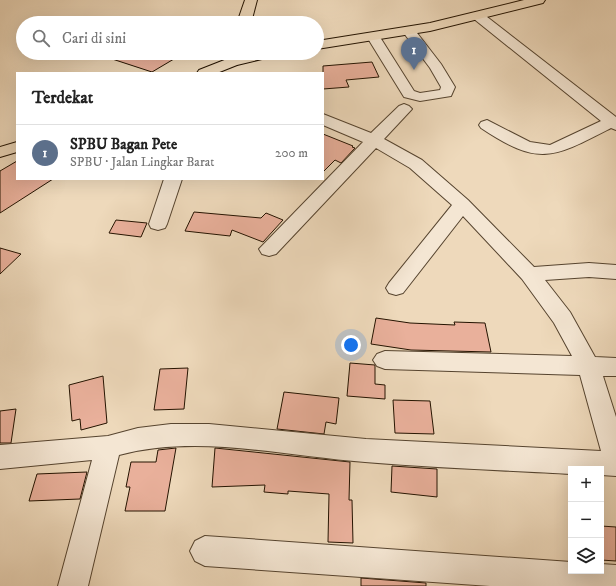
<!DOCTYPE html>
<html lang="id">
<head>
<meta charset="utf-8">
<style>
	:root { --surface:#fff; --page:#f2f2f2; --text:#222; --muted:#767676; --line:#e0e0e0; --accent:#db2777 }
	body { margin:0; font-family:"IM FELL DW Pica",serif; background:var(--page); color:var(--text) }
	.controls { position:absolute; right:12px; bottom:12px; display:grid; overflow:hidden; border-radius:0px; box-shadow:0 4px 16px #0002 }
	.controls button { width:36px; height:36px; display:grid; place-items:center; padding:0; border:0; border-bottom:1px solid var(--line); background:var(--surface); color:var(--text); font:20px sans-serif }
	.you { position:absolute; left:351px; top:345px; width:14px; height:14px; margin:-10px; border:3px solid #fff; border-radius:50%; background:#1a73e8; box-shadow:0 0 0 6px #1a73e833 }
	.badge { display:grid; place-items:center; width:26px; height:26px; border-radius:50%; background:var(--accent); color:#fff; font-size:13px; font-weight:700 }
	.pin { position:absolute; translate:-50% -33px; filter:drop-shadow(0 1px 2px #0008) }
	.pin::after { content:''; position:absolute; top:21px; width:14px; height:12px; background:inherit; clip-path:polygon(0 0,100% 0,50% 100%) }
	.list { margin:0; padding:0; list-style:none }
	h2 { display:flex; justify-content:space-between; align-items:center; height:52px; margin:0; padding:0 16px; font-size:17px }
	h2 small { font-size:13px; font-weight:400; color:var(--muted) }
	.list li { display:grid; grid-template-columns:26px 1fr auto; gap:12px; align-items:center; box-sizing:border-box; height:56px; padding:0 16px; border-top:1px solid var(--line) }
	.list b { display:block; font-size:15px; white-space:nowrap }
	.list p { margin:0; font-size:13px; white-space:nowrap; color:var(--muted) }
	.list em { font-size:13px; font-style:normal; color:var(--muted) }
	.icon { flex:none; width:22px; height:22px; fill:none; stroke:currentColor; stroke-width:2; stroke-linecap:round; stroke-linejoin:round }
	.map { position:relative; flex:none; width:616px; height:586px; overflow:hidden }
	.search { position:absolute; background:var(--surface); box-shadow:0 4px 16px #0002; left:16px; top:16px; width:308px; height:44px; display:flex; align-items:center; gap:10px; box-sizing:border-box; padding:0 14px; border-radius:22px; color:var(--muted); font-size:15px }
	.panel { position:absolute; background:var(--surface); box-shadow:0 4px 16px #0002; left:16px; top:72px; width:308px; height:108px; border-radius:0px }
	.map>svg:first-child { display:block }
</style>
</head>
<body>
<div class="map">
<svg width="616" height="586" viewBox="0 0 616 586">
	<rect width="100%" height="100%" fill="#eed9bb"/>
	<filter id="stains"><feTurbulence type="fractalNoise" baseFrequency=".005" numOctaves="4"/><feColorMatrix values="0 0 0 0 .2 0 0 0 0 .09 0 0 0 0 .02 0 0 0 .5 -.17"/></filter>
	<radialGradient id="worn" r=".72"><stop offset=".6" stop-color="#630" stop-opacity="0"/><stop offset="1" stop-color="#630" stop-opacity=".3"/></radialGradient>
	<g fill="#e9b09b" stroke="#241300">
		<polygon points="103,53 184,53 152,72 103,56"/>
		<polygon points="372,62 379,77 346,80 349,87 323,89 323,66"/>
		<polygon points="323,134 353,146 352,147 355,148 341,163 335,160 323,172"/>
		<polygon points="17,161 17,179 53,179 0,213 0,171"/>
		<polygon points="194,212 261,218 266,213 283,220 263,242 232,230 230,236 185,231"/>
		<polygon points="116,220 147,223 141,237 109,233"/>
		<polygon points="0,248 21,254 0,274"/>
		<polygon points="376,318 410,323 455,325 454,322 485,323 491,352 411,350 371,344"/>
		<polygon points="350,363 375,365 375,384 385,385 385,399 347,396"/>
		<polygon points="188,368 184,409 154,410 160,369"/>
		<polygon points="103,376 107,423 81,430 80,419 72,421 69,385"/>
		<polygon points="284,392 339,398 336,424 326,422 324,434 277,429"/>
		<polygon points="393,400 430,401 434,434 395,433"/>
		<polygon points="16,409 11,443 0,443 0,411"/>
		<polygon points="176,448 165,511 125,511 130,487 126,487 131,462 156,462 158,450"/>
		<polygon points="215,448 350,462 349,500 352,500 353,543 328,542 329,494 288,491 288,494 264,492 265,485 212,487"/>
		<polygon points="392,466 437,469 437,497 391,492"/>
		<polygon points="87,472 80,499 29,501 37,474"/>
		<polygon points="601,526 616,527 616,561 601,560"/>
		<polygon points="361,578 426,583 426,586 361,586"/>
	</g>
	<g fill="none" stroke-linecap="round" stroke-linejoin="round">
		<g stroke="#56442f" stroke-width="2">
			<g id="minor">
				<path d="M478 12 482 13 616 117V130L611 128C553 158 539 167 481 128L479 125 481 122 487 120 530 142 550 145 601 121 474 19 472 16Z"/>
				<polygon points="409,28 414,29 441,64 455,87 451,96 420,101 404,97 367,37 368,34 378,34 414,91 420,93 440,90 441,87 430,68 403,32"/>
				<path d="M404 104 409 106 412 109 384 139 422 160 468 200 534 267 589 263 616 265V279L589 277 545 280 570 312 595 357 616 358V376H603L616 417V476L601 475V469H571V474C503 470 434 468 365 462 285 456 198 434 119 455L88 586H58L92 460 0 469V445L108 436 138 428 171 424H209L366 439 601 451 580 375 385 369 377 366 373 360 377 354 385 351 572 356 554 323 522 279 463 216 403 293 396 295 389 293 386 288 389 283 452 205 410 168 376 148 276 254 269 256 262 254 259 249 363 142 323 125V114L371 133 399 106Z"/>
				<polygon points="164,179 182,179 167,224 165,228 158,230 151,228 149,224"/>
				<polygon points="205,536 571,562 571,571 601,571 601,564 616,565 616,586 490,586 205,566 195,561 190,551 195,541"/>
			</g>
		</g>
		<g stroke="#241300" stroke-width="2">
			<g id="major">
				<polygon points="245,0 257,0 251,23 237,23"/>
				<polygon points="228,53 242,53 237,65 227,65 225,62"/>
			</g>
		</g>
		<g stroke="#241300" stroke-width="2">
			<g id="highway">
				<polygon points="524,0 545,0 543,3 430,31 317,49 317,41 430,23"/>
				<polygon points="251,53 276,53 274,56 237,65 217,73 197,73 199,70 227,59"/>
				<polygon points="17,142 17,152 0,157 0,147"/>
			</g>
		</g>
		<use href="#minor" fill="#f4e6d3" fill-rule="evenodd"/>
		<use href="#major" fill="#eed9bb" fill-rule="evenodd"/>
		<use href="#highway" fill="#eed9bb" fill-rule="evenodd"/>
	</g>
	<rect width="100%" height="100%" filter="url(#stains)"/>
	<rect width="100%" height="100%" fill="url(#worn)"/>
</svg>
<div class="controls">
<button>+</button>
<button>−</button>
<button><svg class="icon" aria-label="layers" viewBox="0 0 24 24"><path d="M12 4l9 5-9 5-9-5zM3 14l9 5 9-5"/></svg></button>
</div>
<div class="you"></div>
<div class="pin badge" style="left:414px;top:70px;background:#5c6f8a">1</div>
<div class="search"><svg class="icon" aria-label="search" viewBox="0 0 24 24"><circle cx="10" cy="10" r="6"/><path d="M15 15l6 6"/></svg>Cari di sini</div>
<section class="panel">
<h2>Terdekat<small></small></h2>
<ul class="list">
<li><span class="badge" style="background:#5c6f8a">1</span><div><b>SPBU Bagan Pete</b><p>SPBU · Jalan Lingkar Barat</p></div><em>200 m</em></li>
</ul>
</section>
</div>
</body>
</html>
